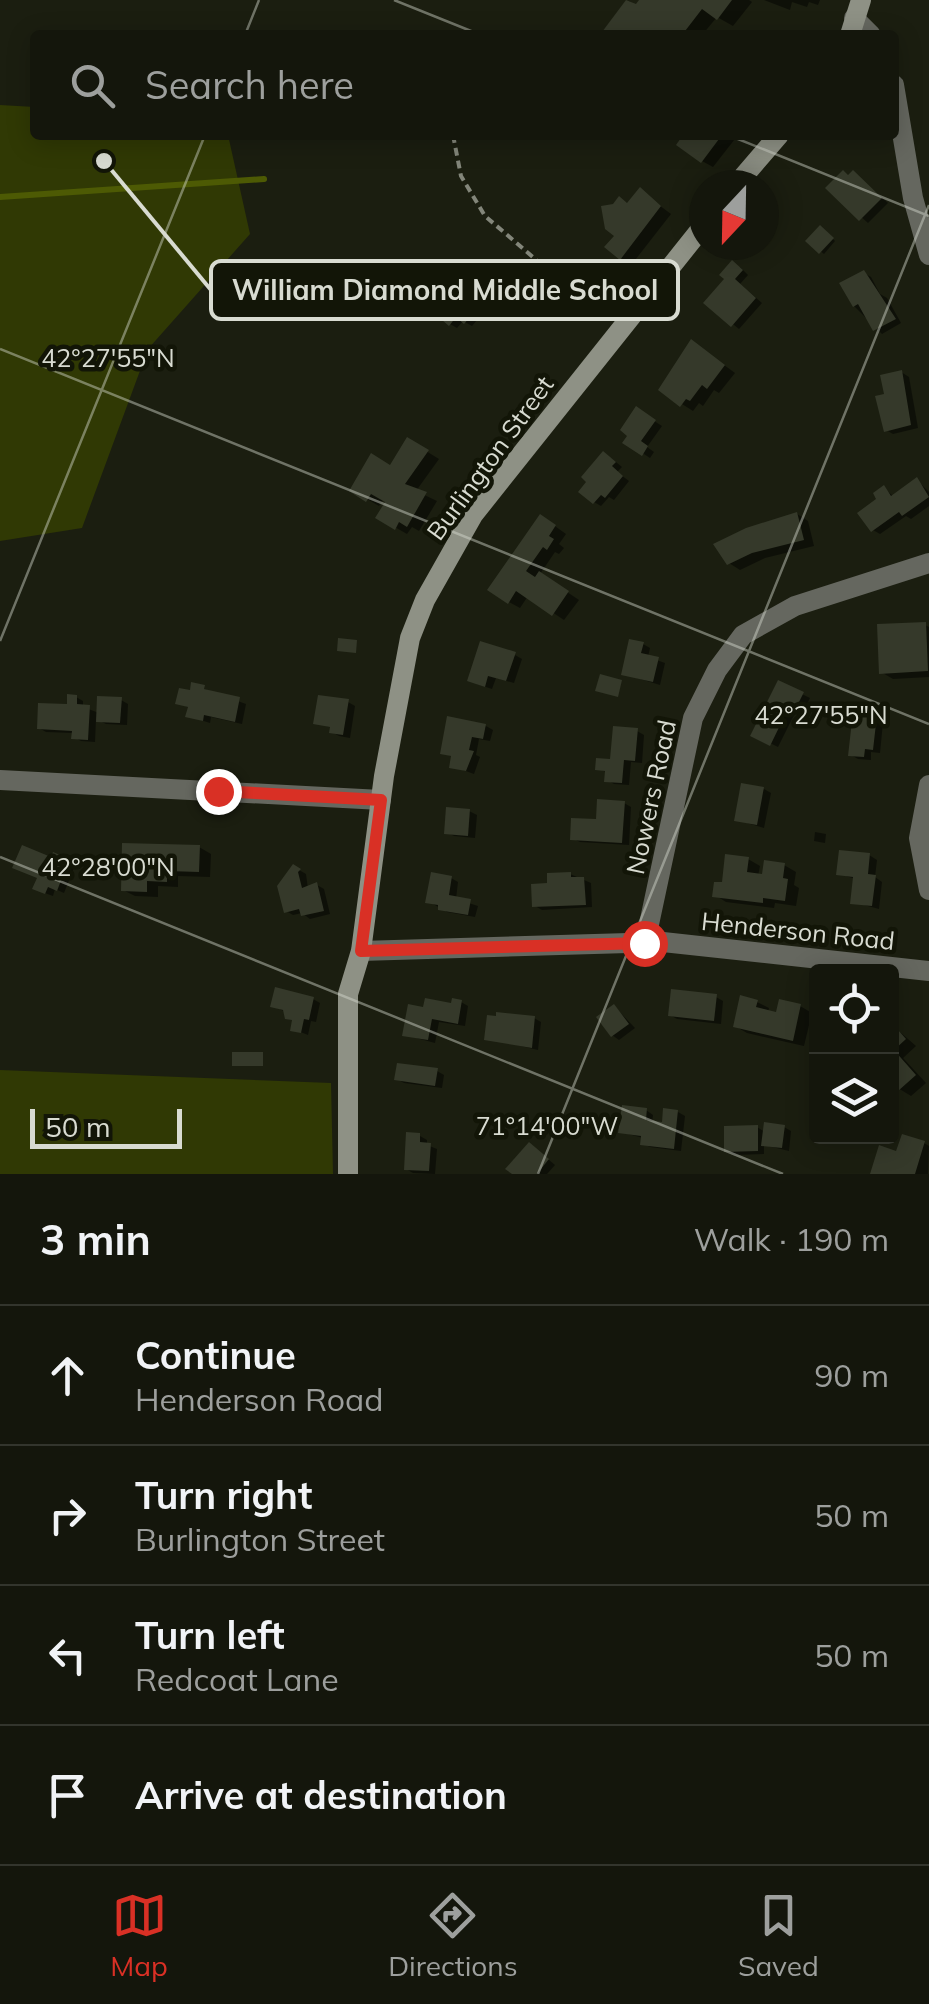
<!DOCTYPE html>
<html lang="en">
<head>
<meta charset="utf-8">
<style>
	:root { --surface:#14160c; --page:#1d1f15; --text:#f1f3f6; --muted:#9d9f9d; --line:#33352d; --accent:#d93025 }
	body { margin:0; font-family:Mulish,sans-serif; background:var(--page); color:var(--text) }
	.controls { position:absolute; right:30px; bottom:30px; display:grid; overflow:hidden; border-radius:10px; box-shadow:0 5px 25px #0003 }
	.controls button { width:90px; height:90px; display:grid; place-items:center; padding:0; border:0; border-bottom:2px solid var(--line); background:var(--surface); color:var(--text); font:50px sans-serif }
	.compass { position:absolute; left:689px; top:170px; width:90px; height:90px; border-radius:50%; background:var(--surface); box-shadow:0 5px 25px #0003; rotate:202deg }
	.scale { position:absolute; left:30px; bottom:25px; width:152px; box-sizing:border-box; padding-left:10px; border:5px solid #d8dbd1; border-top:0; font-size:28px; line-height:35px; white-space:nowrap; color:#d8dbd1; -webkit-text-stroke:8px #121507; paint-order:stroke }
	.stop { position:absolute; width:30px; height:30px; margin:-22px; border:8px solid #d93025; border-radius:50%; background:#fff }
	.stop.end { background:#d93025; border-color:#fff; box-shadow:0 2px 10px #0008 }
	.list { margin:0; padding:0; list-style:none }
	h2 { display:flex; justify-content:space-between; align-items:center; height:130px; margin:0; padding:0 40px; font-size:42px }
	h2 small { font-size:32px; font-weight:400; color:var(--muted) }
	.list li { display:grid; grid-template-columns:65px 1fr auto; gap:30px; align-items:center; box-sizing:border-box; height:140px; padding:0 40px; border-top:2px solid var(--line) }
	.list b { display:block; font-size:38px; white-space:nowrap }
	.list p { margin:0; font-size:32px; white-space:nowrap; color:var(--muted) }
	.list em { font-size:32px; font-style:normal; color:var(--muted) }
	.icon { flex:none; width:55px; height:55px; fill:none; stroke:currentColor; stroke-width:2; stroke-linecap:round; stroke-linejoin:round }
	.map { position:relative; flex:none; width:929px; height:1174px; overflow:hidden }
	.search { position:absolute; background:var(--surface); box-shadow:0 5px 25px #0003; left:30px; right:30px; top:30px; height:110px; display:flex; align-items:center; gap:25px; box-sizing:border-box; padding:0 35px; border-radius:10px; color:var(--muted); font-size:38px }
	.sheet { height:690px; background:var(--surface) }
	nav { display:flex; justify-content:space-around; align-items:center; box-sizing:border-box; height:140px; border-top:2px solid var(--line); background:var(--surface); font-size:28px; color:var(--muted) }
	nav a { display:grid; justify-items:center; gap:5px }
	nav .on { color:var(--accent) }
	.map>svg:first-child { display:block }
</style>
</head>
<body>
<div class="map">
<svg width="929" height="1174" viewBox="0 0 929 1174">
	<rect width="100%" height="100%" fill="#1b1e10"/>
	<g fill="#303904">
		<polygon points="0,105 35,107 35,135 228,135 250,234 148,349 82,528 0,541"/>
		<polygon points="0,1070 331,1083 333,1174 0,1174"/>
	</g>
	<g fill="#0007">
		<polygon points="642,0 749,0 752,2 733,26 717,17 702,35 610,35 605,31 629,1 637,6"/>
		<polygon points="764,0 820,0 818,5 809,2 807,7 792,2 790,10"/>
		<polygon points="686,135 738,135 713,167 702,161"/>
		<polygon points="854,173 888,203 868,223 829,188"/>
		<polygon points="640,191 671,214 632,264 621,258 617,236 629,205"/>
		<polygon points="823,229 835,241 824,254 808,241"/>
		<polygon points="740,267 748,275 740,284 762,303 739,329 707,303"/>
		<polygon points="864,273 871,277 880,294 887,298 901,323 882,334 854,306"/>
		<polygon points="482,293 492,302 472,326 463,321 457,328 450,324 470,295"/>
		<polygon points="702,349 735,373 719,393 714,390 703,406 699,403 693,411 682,404"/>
		<polygon points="901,372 909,377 918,428 893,434 886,430 887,396"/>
		<polygon points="637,410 662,426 647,447 654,452 650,458 626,442"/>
		<polygon points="408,440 439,459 416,491 437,501 419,531 412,527 407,534 379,518 389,501 384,498 379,506 352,490 391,468"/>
		<polygon points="611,458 622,467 617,472 629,481 614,500 609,497 601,506 594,502"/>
		<polygon points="917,480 929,492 929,506 911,519 906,516 880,534 873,530 884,488 894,497"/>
		<polygon points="797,514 808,521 814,546 765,558 740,570 729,563"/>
		<polygon points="552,524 566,534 559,544 564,548 559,554 555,552 540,574 579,600 564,620 528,596 520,608 509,602"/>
		<polygon points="925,625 929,627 929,677 893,679 881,672"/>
		<polygon points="643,644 650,648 648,657 665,663 660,685 624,674"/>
		<polygon points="515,655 522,659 514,683 496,678 492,689 477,684"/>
		<polygon points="779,683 810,698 801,716 795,713 778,747 754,735"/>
		<polygon points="193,685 246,704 242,724 211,717 210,723 188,716 190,708 178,703 192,693"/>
		<polygon points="76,697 83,701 83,707 99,713 121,700 128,704 127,725 106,724 96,719 95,742 81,741 74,737 74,733 46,732 39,728 69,707"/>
		<polygon points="348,702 355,706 350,738 339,736 332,732 333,728 316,723"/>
		<polygon points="877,708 884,712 880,753 871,752 871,760 858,759 851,755"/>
		<polygon points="486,726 493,730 490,741 479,739 476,755 480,757 474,774 452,766 453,757 442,752"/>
		<polygon points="637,731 644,735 642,763 631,762 629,785 614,784 607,780 608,773 598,768 612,761"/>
		<polygon points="764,789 771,793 764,828 737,820"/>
		<polygon points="624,803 631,807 629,845 580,842 572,838"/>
		<polygon points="469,811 477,815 475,838 454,836 447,832"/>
		<polygon points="815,832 826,834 825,843 814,841"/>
		<polygon points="199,847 211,854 210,877 178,876 178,887 158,886 158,897 135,896 123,890"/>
		<polygon points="869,855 877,860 875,877 882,882 879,909 853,902 856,879 839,874"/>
		<polygon points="55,856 75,865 64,893 55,889 53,896 42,892 39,878"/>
		<polygon points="748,859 760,866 758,876 784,865 796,872 794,885 799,888 796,906 775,903 774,908 726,902 715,895"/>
		<polygon points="294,867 306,874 308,889 317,885 324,889 330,914 310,919 302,913 293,915 286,911"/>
		<polygon points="570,874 591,883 592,907 542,910 535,906 550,885"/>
		<polygon points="451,878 458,882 456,899 478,906 475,917 447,912 428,901"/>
		<polygon points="716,997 723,1001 721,1024 677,1019 670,1015"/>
		<polygon points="313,999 320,1003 316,1022 311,1021 308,1035 293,1029 295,1021 286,1012 273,1006"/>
		<polygon points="461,1002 468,1006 465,1026 439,1022 435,1043 405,1035 425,1010"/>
		<polygon points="757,1002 769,1008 768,1012 778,1015 800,1006 812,1013 804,1046 747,1033 735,1026"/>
		<polygon points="615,1007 635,1028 619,1040 612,1035"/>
		<polygon points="534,1018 541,1022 538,1050 487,1038"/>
		<polygon points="892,1025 916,1046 903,1058 926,1083 911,1096 898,1088 892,1090"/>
		<polygon points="437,1071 444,1075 442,1088 404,1083 397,1079"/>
		<polygon points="646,1110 653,1115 652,1124 664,1125 678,1112 685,1116 681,1151 650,1147 643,1143 643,1138 621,1132"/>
		<polygon points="757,1127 765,1132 784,1127 791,1131 789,1151 764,1145 764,1154 734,1155 727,1151"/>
		<polygon points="420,1136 427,1140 427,1145 437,1149 435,1174 413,1173 406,1169"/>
		<polygon points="924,1143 929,1146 928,1174 872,1174 898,1154"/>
		<polygon points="536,1149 555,1165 547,1174 516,1174"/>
	</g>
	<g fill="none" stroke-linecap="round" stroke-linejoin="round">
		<polyline stroke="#4d5a04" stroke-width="6" points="0,197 264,179"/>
	</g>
	<g fill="#35392a">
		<polygon points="626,0 636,4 639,0 732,0 717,20 702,9 682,35 606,35 602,32"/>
		<polygon points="683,135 722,135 701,163 676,145"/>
		<polygon points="843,170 848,175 853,170 882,198 859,221 825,188"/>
		<polygon points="640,187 661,206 620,260 604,247 614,236 605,229 601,206 613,204 619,196 627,203"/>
		<polygon points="820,225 834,238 819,254 805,241"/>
		<polygon points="732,260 743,270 735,279 756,298 731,327 703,303 724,279 719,275"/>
		<polygon points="864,270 896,319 873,331 858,304 853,307 839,283"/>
		<polygon points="452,279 468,293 475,286 487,297 464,324 456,317 449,326 442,320 448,312 434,300"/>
		<polygon points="691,339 725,365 707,389 702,385 690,401 686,399 680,407 658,390"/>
		<polygon points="902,370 911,425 884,432 875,396 884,394 880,375"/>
		<polygon points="636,406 656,420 641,441 648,446 642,456 622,443 627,436 620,430"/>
		<polygon points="407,437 429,450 405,484 427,492 407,527 399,522 395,530 375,518 385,502 371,494 366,502 349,491 371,453 390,465"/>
		<polygon points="603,451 616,462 612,466 623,476 605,498 601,495 593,504 578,492 586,482 581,477"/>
		<polygon points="917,477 929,497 902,516 899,512 871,532 857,513 876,499 873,493 884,485 891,496"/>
		<polygon points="797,512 804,540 752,553 727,565 713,544 746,528"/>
		<polygon points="540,514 556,525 549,536 554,539 547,550 543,547 526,571 535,577 539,571 569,591 552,616 516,591 508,604 487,590"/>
		<polygon points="926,622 928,671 879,674 877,624"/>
		<polygon points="338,638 357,640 356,653 337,651"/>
		<polygon points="629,639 644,642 641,653 659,657 653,682 621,675"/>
		<polygon points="480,641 516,652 506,681 488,676 485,687 467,681"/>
		<polygon points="600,674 622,680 618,697 595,691"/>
		<polygon points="778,680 804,692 793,714 787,711 770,746 750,736"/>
		<polygon points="191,682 205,685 204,689 240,697 235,722 204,715 203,721 185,717 188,707 175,704 179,688 190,690"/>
		<polygon points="67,694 77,695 77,704 90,705 88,740 71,739 72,731 37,729 38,703 67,704"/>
		<polygon points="318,695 349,699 343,735 329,733 330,727 313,724"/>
		<polygon points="97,696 122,697 120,723 96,722"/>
		<polygon points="854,703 878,706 873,750 865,749 864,757 848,756"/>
		<polygon points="447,716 486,724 483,739 472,737 469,750 474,751 466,771 449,768 451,756 440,754"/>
		<polygon points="613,726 638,728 635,761 624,760 622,783 604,782 605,771 595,770 596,758 610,759"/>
		<polygon points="741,783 764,787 757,825 734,821"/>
		<polygon points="597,799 625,801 622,843 570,840 571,818 596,819"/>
		<polygon points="446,807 470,809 468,836 444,834"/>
		<polygon points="122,843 200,845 199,872 167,871 167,882 147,881 147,892 121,891"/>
		<polygon points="22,845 51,857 53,852 69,859 57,891 48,887 45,894 32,889 37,878 12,868"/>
		<polygon points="839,850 870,853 868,874 876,875 872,906 850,904 853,877 836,875"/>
		<polygon points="725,854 749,857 747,872 762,874 764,860 785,863 783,878 788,879 785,901 763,898 763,903 712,897 714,882 722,882"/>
		<polygon points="293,864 301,869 298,872 302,888 317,882 324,911 301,916 299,909 284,913 277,886"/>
		<polygon points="431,872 452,876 449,895 471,899 468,915 438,910 438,905 425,903"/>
		<polygon points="571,872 571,877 584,877 586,905 532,907 531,884 547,883 547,873"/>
		<polygon points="275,987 314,997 309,1020 304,1019 301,1033 290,1031 292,1020 285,1019 283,1010 270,1007"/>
		<polygon points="671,989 717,994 714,1021 668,1016"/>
		<polygon points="740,995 758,1000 756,1007 776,1012 779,999 801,1004 793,1041 733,1027"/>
		<polygon points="425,998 451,1003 452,998 462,1000 458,1024 432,1019 428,1040 402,1036 408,1004 423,1007"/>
		<polygon points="614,1004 629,1024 611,1037 596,1017"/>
		<polygon points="496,1012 535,1016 532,1048 484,1040 487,1015 496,1016"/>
		<polygon points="892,1023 906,1039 894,1050 916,1075 898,1091 892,1084"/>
		<rect x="232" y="1052" width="31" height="14"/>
		<polygon points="397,1063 438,1068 435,1086 394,1080"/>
		<polygon points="622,1105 647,1108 646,1120 662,1122 663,1108 678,1110 674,1149 640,1145 641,1136 618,1133"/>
		<polygon points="764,1122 785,1125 782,1148 761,1146"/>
		<polygon points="758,1125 758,1151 724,1152 724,1126"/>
		<polygon points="406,1132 420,1133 420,1142 431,1143 429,1171 404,1170"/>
		<polygon points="902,1134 925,1141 915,1174 870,1174 879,1145 896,1151"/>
		<polygon points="529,1142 549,1159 537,1174 512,1174 505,1169"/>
	</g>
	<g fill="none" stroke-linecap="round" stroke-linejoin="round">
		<polyline stroke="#83867a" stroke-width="4" stroke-dasharray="8 5" stroke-linecap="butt" points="453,135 461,176 485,216 604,318"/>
		<g stroke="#65675f" stroke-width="20">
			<polyline points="854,18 871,35"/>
			<polyline points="894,85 913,198 929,255"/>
			<polyline points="0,780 381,800"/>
			<polyline points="929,785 919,838 929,890"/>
			<polyline points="645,943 693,718 717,670 743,635 795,606 929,563"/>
			<polyline points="361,951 663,942 929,971"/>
		</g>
		<g stroke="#8e9185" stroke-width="20">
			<polyline points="850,35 861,0"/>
			<polyline points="736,185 779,135"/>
			<polyline points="348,1174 348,994 361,951 384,776 410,638 425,600 473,515 704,225"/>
		</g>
	</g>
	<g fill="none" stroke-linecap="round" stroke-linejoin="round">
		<polyline stroke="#d93025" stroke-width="12" points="218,791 381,800 361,951 644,943"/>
	</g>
	<path fill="none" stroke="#d8dbd1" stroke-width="2.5" stroke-opacity="0.45" d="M394 0 481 35M245 35 259 0M728 135 929 216M0 349 929 724M0 641 205 135M0 857 783 1174M538 1174 929 205"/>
	<g text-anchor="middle" stroke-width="9" stroke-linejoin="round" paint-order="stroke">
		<g font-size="25" fill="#d8dbd1" stroke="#121507">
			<text transform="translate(490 458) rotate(-54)" y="9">Burlington Street</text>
			<text transform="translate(651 797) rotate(-78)" y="9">Nowers Road</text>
			<text transform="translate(798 931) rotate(6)" y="9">Henderson Road</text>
		</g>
	</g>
	<g font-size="25" text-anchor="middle" fill="#d8dbd1" stroke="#121507" stroke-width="9" stroke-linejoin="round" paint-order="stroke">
		<text x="108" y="367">42°27'55"N</text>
		<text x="821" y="724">42°27'55"N</text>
		<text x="108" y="876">42°28'00"N</text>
		<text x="547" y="1135">71°14'00"W</text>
	</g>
	<path fill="none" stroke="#d8dbd1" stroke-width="4" d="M104 161L211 290"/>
	<circle fill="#d8dbd1" stroke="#121507" stroke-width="4" cx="104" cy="161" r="10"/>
	<rect fill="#121507" stroke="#d8dbd1" stroke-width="4" x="211" y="261" width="467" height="58" rx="10"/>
	<g font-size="28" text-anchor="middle" font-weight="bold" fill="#d8dbd1">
		<text x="445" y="300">William Diamond Middle School</text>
	</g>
</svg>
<div class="controls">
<button><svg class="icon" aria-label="locate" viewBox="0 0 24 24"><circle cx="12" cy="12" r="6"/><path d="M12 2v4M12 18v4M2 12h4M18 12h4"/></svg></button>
<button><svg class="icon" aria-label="layers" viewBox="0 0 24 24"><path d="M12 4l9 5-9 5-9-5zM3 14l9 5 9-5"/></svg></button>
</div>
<svg class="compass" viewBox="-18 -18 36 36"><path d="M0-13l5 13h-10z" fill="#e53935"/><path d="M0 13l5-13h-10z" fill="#9d9f9d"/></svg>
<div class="scale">50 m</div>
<div class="stop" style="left:644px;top:943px"></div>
<div class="stop end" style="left:218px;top:791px"></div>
<div class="search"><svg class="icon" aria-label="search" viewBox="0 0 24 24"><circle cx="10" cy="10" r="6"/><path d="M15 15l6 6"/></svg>Search here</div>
</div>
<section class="sheet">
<h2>3 min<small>Walk · 190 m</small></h2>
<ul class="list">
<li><svg class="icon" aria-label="ahead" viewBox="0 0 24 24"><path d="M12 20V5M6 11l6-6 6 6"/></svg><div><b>Continue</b><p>Henderson Road</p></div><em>90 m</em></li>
<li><svg class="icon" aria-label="right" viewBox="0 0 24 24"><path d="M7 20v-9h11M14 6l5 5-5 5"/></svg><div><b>Turn right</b><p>Burlington Street</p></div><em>50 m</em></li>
<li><svg class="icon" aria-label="left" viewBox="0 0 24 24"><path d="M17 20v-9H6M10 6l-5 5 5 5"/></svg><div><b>Turn left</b><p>Redcoat Lane</p></div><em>50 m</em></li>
<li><svg class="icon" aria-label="arrive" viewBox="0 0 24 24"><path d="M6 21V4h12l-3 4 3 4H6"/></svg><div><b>Arrive at destination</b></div></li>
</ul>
</section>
<nav>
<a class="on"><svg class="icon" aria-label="map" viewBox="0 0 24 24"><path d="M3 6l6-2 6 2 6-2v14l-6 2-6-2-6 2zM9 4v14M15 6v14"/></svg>Map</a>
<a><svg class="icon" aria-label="directions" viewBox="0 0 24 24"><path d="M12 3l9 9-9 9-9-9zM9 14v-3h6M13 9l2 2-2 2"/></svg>Directions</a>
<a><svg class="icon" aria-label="saved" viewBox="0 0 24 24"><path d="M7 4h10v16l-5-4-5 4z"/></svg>Saved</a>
</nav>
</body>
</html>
